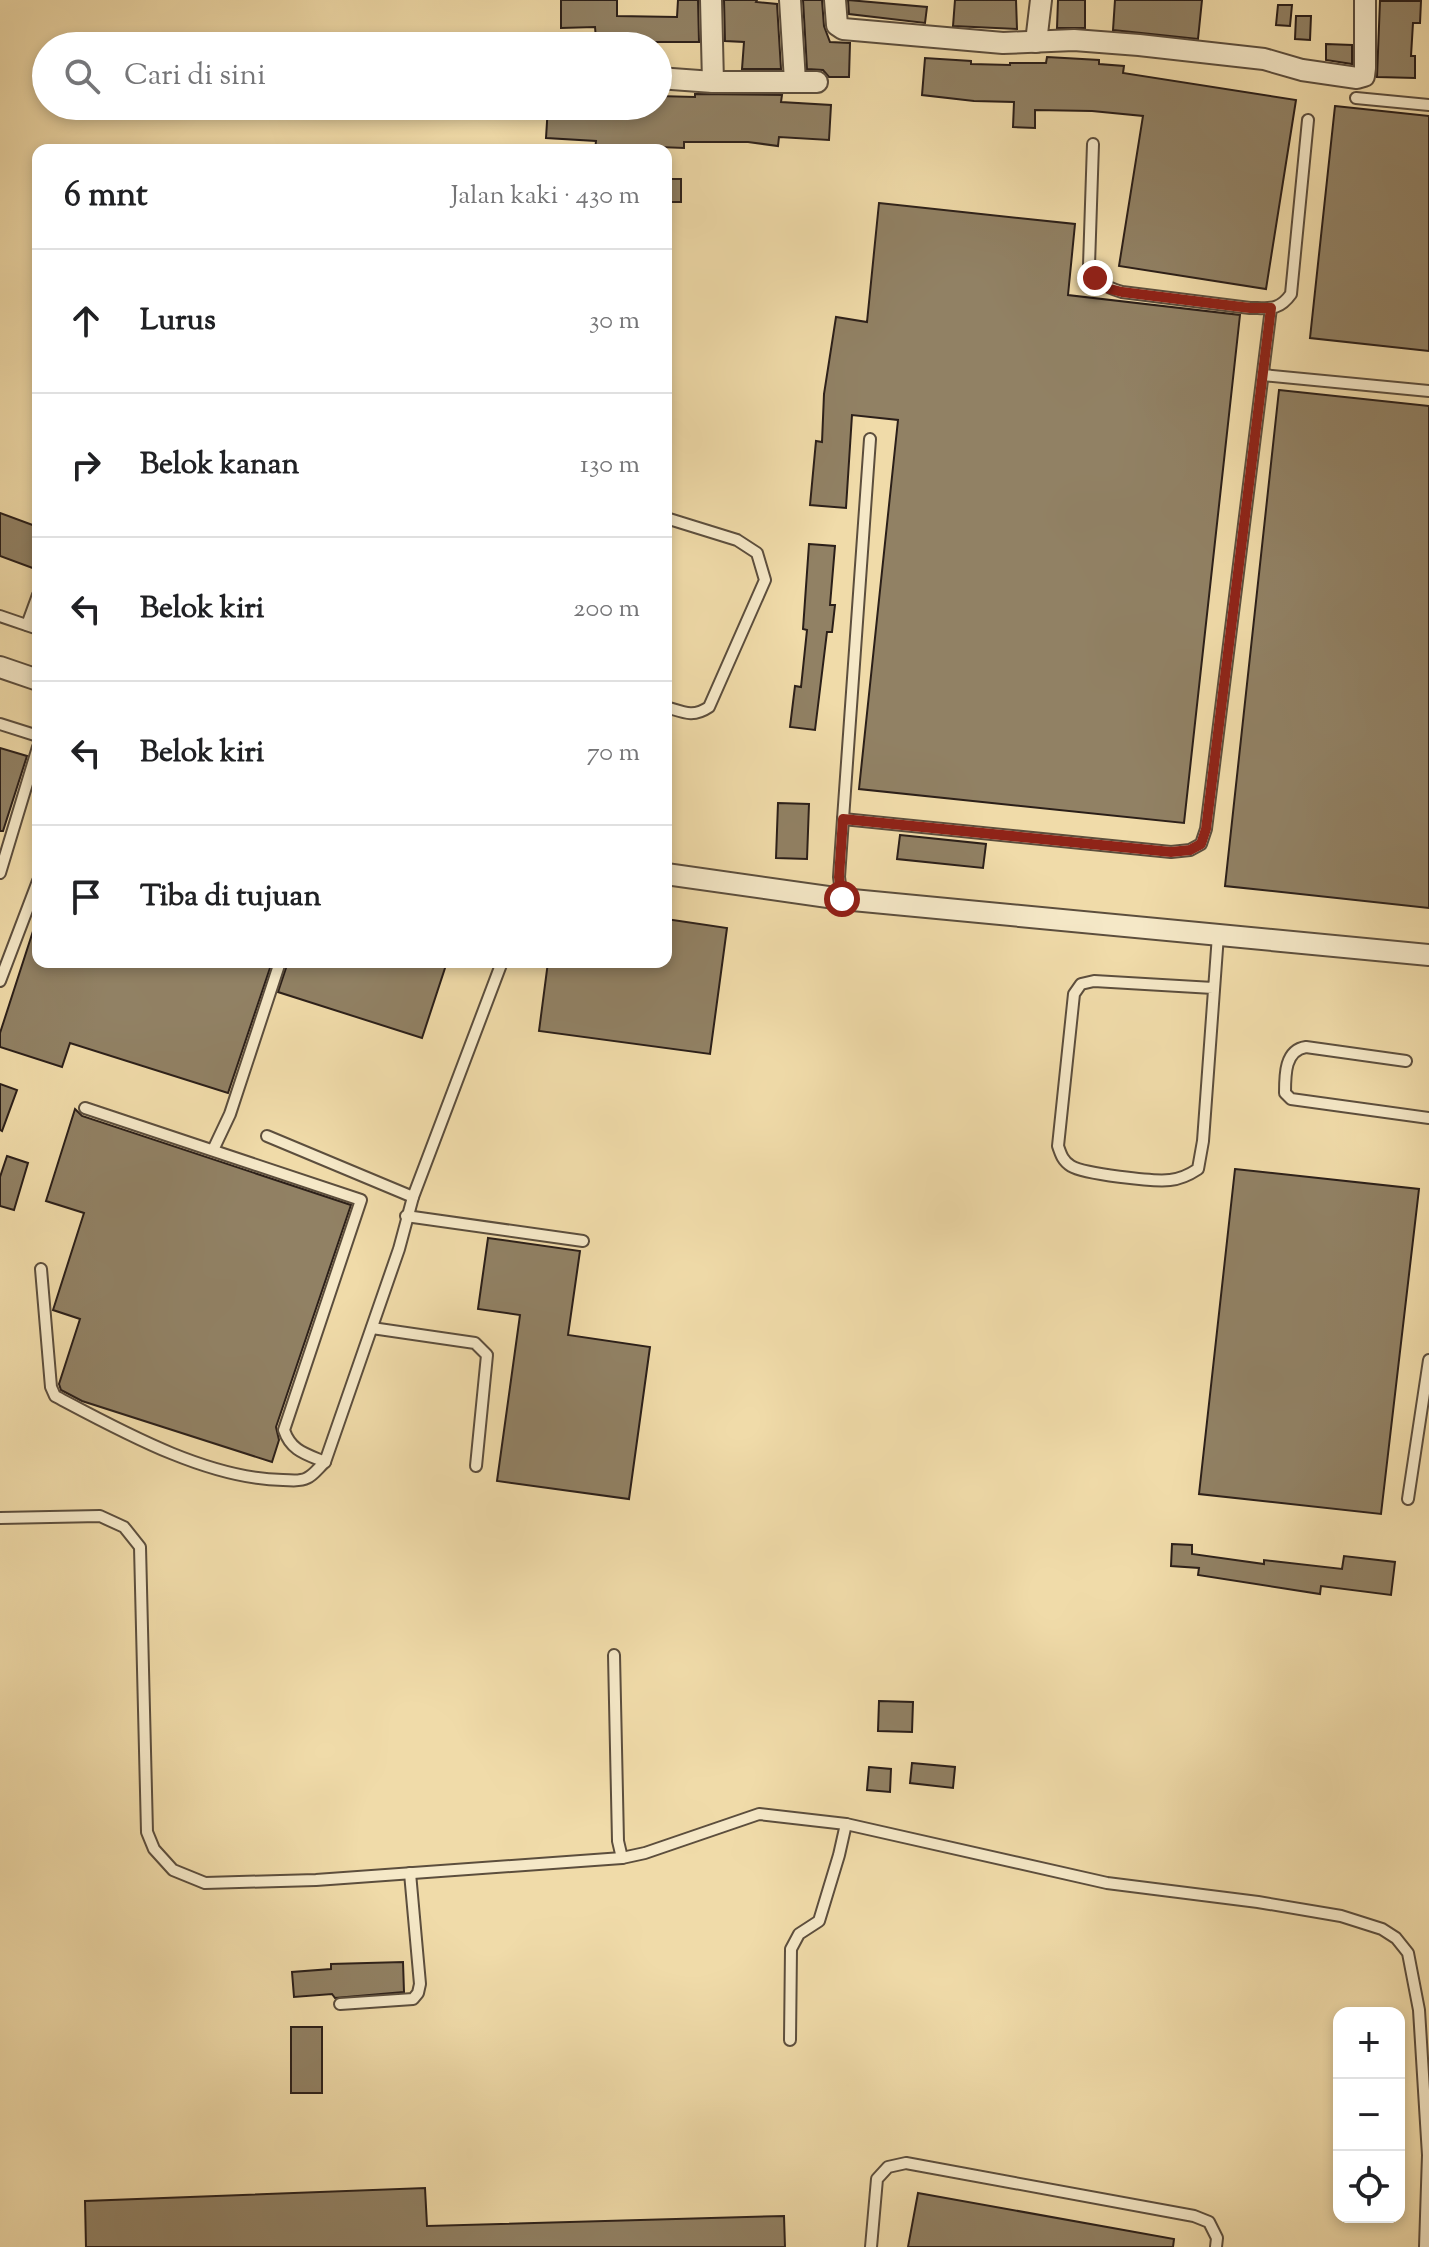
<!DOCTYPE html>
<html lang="id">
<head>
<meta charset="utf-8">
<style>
	:root { --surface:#fff; --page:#f6f6f6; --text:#202124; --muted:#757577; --line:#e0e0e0 }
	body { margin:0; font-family:"Sorts Mill Goudy",serif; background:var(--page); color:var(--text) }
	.controls { position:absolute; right:24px; bottom:24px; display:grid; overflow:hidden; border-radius:16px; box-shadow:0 4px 12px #0003 }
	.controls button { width:72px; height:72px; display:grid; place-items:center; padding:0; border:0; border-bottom:2px solid var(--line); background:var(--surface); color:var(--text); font:40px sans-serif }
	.stop { position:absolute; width:24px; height:24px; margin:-18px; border:6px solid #8f2418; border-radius:50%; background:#fff }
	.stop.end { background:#8f2418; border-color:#fff; box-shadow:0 2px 8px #0008 }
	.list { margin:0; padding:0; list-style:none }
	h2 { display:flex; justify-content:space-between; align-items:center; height:104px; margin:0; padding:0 32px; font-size:34px }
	h2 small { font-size:26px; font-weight:400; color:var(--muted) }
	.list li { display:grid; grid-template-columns:52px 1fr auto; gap:24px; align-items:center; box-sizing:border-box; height:144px; padding:0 32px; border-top:2px solid var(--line) }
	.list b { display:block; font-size:30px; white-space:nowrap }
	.list em { font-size:26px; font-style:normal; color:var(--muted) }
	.icon { flex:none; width:44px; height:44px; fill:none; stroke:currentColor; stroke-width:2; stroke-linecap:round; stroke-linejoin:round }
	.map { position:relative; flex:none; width:1429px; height:2247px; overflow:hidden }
	.search { position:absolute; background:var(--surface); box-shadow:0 4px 12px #0003; left:32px; top:32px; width:640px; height:88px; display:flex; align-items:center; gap:20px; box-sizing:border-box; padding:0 28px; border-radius:44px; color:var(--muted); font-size:30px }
	.panel { position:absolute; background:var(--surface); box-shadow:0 4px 12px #0003; left:32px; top:144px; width:640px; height:824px; border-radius:16px }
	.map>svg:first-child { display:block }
</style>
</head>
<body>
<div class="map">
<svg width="1429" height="2247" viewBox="0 0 1429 2247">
	<rect width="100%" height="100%" fill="#f0dba9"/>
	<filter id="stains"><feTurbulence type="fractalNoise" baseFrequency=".0025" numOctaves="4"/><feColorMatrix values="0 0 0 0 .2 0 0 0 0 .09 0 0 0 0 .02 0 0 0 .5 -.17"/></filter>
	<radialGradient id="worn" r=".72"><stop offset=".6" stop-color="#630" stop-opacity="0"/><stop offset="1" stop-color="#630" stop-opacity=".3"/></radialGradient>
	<g fill="#918164" stroke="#2b1f19" stroke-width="2">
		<polygon points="561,0 617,0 617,16 677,17 678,0 698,0 699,42 622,42 622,38 596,39 595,27 561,28"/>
		<polygon points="724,0 757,0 756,2 777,4 781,69 742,69 744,42 725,41"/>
		<polygon points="803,0 822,0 824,26 830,42 850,43 849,77 829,77 823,70 807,69"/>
		<polygon points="848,0 927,7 925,23 849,14"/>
		<polygon points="955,0 1016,0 1017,29 953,26"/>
		<polygon points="1058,0 1085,0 1085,28 1057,28"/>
		<polygon points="1115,0 1202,0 1198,39 1113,30"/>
		<polygon points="1380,1 1421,1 1420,23 1413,23 1411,56 1415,56 1415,78 1377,77"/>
		<polygon points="1278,5 1292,5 1290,26 1276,25"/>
		<polygon points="1296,16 1311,16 1310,40 1295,39"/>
		<polygon points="1326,44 1352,45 1352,64 1326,60"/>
		<polygon points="1047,57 1099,60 1099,64 1124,66 1123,73 1296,100 1266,289 1119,266 1143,116 1092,111 1035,110 1035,128 1013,127 1014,102 974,101 922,95 925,58 971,61 971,64 1010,65 1010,63 1046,63"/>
		<polygon points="695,94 782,95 781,102 831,105 829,140 779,137 778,146 748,142 684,142 684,148 634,146 634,150 595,150 596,141 546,138 548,106 658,106 658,96 695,97"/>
		<polygon points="1335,106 1429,116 1429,351 1310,338"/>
		<rect x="666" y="179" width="15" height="23"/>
		<polygon points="879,203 1075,224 1068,295 1240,315 1184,823 859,789 898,420 852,415 846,508 810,505 816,441 822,442 824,394 836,317 867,322"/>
		<polygon points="1279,390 1429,406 1429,908 1225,886"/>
		<polygon points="0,513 38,527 38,570 0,556"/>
		<polygon points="809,544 835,546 830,605 835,605 832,632 827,632 815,730 790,727 795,686 801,687 807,630 803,629"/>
		<polygon points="0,748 27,756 3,831 0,831"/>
		<polygon points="778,803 809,804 807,859 776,858"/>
		<polygon points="900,835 986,844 983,868 897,859"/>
		<polygon points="666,919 727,928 710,1054 539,1031 548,962 666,962"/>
		<polygon points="35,925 38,925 38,962 272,962 228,1093 70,1043 62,1067 0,1047 0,1033"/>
		<polygon points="288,962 447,962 422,1038 278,992"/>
		<polygon points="0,1084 17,1090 2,1131 0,1130"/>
		<polygon points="75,1109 82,1116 351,1205 276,1427 279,1440 272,1462 82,1401 61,1390 59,1384 80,1319 53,1310 84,1213 46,1201"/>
		<polygon points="7,1156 28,1163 14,1210 0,1206 0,1177"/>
		<polygon points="1235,1169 1419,1189 1381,1514 1199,1494"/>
		<polygon points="488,1238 580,1251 568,1335 650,1347 629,1499 497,1481 520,1315 478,1309"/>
		<polygon points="1172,1544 1192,1545 1192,1554 1264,1564 1264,1560 1342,1569 1344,1556 1395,1562 1391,1595 1321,1586 1320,1594 1198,1575 1199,1568 1171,1566"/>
		<polygon points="879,1701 913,1702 912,1732 878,1731"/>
		<polygon points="912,1763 955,1767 953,1788 910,1783"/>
		<polygon points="869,1767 891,1769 890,1792 867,1790"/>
		<polygon points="403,1962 404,1992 335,1998 332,1994 294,1997 292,1972 331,1969 331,1964"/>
		<rect x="291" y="2027" width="31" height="66"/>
		<polygon points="425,2188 427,2226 784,2216 785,2247 86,2247 85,2201"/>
		<polygon points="918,2193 1174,2239 1173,2247 908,2247"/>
	</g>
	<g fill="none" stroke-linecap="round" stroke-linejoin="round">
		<g stroke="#5c4e3d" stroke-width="14">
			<g id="service">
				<polyline points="1356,98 1429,105"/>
				<path d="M1093 144 1089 265C1096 282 1105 287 1122 292L1250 308C1269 308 1279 311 1291 294L1308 120"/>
				<polyline points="1263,375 1429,391"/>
				<path d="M666 518 737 540 757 553 765 580 709 707C693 718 683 712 666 707"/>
				<polyline points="0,616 38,629"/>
				<polyline points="27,625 38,595"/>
				<polyline points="0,724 38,736"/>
				<polyline points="843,819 1171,852 1190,850 1201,844 1206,829 1271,308"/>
				<polyline points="0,873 38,747"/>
				<polyline points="842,899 839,877 843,819 870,439"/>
				<polyline points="0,981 38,881"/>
				<path d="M1213 988 1094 981 1081 984 1074 994 1058 1146C1061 1155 1063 1161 1071 1166 1084 1174 1154 1182 1170 1180 1181 1179 1189 1175 1198 1169L1203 1141 1218 935"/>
				<path d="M1406 1061 1306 1047C1285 1050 1285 1074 1285 1093L1291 1099 1429 1118"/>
				<path d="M85 1108 361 1200 284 1430C291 1451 306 1454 325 1462"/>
				<polyline points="267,1136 413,1197"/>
				<polyline points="213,1150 230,1114 280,962"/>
				<polyline points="406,1216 583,1241"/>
				<path d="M41 1269 51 1387 55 1396C121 1431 207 1479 283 1480 291 1480 300 1482 307 1478 314 1475 319 1467 325 1462L399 1249 413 1197 502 962"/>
				<polyline points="372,1328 475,1343 487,1355 476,1466"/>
				<polyline points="1408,1499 1429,1360"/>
				<polyline points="0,1518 100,1516 124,1527 140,1547 147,1832 154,1849 173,1870 205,1883 316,1880 622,1858 645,1853 759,1814 846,1824 1107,1883 1258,1902 1341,1916 1382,1929 1396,1938 1408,1953 1419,2010 1428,2155 1425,2247"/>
				<polyline points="614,1655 618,1841 622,1858"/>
				<polyline points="340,2004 413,1999 418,1993 420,1984 410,1873"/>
				<polyline points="790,2040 791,1949 799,1934 819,1921 839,1855 846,1824"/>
				<polyline points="871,2247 877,2179 888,2167 906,2163 1194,2216 1209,2222 1217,2238 1216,2247"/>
			</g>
		</g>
		<g stroke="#5c4e3d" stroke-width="24">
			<g id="minor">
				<polyline points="711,0 713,82 817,82"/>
				<polyline points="790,0 795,81"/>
				<polyline points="835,0 837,25 843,29 1003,43 1074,40 1139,45 1264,59 1302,70 1357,78 1364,76 1365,68 1365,0"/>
				<polyline points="1036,42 1041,0"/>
				<polyline points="658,78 713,82"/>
				<polyline points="0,667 38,680"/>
				<polyline points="666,874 842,899 1429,955"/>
			</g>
		</g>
		<use href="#service" stroke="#f5e8c7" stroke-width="10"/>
		<use href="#minor" stroke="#f5e8c7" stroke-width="20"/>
	</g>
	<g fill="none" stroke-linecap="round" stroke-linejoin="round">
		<polyline stroke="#8f2418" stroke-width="10" points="842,899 839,877 843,819 1171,852 1190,850 1201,844 1206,829 1271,308 1250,308 1122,292 1106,288 1095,278"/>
	</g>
	<rect width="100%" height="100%" filter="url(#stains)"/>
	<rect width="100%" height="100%" fill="url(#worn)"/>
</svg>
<div class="controls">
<button>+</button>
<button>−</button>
<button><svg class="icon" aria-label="locate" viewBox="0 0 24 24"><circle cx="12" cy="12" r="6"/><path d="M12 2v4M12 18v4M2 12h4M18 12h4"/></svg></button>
</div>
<div class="stop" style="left:842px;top:899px"></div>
<div class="stop end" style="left:1095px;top:278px"></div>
<div class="search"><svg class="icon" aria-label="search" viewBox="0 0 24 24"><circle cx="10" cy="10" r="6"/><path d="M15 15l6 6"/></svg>Cari di sini</div>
<section class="panel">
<h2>6 mnt<small>Jalan kaki · 430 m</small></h2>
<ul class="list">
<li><svg class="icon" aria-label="ahead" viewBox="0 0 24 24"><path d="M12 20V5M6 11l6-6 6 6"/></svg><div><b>Lurus</b></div><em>30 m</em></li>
<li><svg class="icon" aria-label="right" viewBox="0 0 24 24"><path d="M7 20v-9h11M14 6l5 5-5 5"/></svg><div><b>Belok kanan</b></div><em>130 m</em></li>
<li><svg class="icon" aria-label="left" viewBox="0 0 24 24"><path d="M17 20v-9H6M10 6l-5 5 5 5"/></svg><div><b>Belok kiri</b></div><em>200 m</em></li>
<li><svg class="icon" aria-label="left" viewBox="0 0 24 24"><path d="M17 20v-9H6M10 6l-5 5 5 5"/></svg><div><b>Belok kiri</b></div><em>70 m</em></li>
<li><svg class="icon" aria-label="arrive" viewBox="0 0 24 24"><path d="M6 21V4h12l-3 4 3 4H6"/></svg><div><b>Tiba di tujuan</b></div></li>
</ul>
</section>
</div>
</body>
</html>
